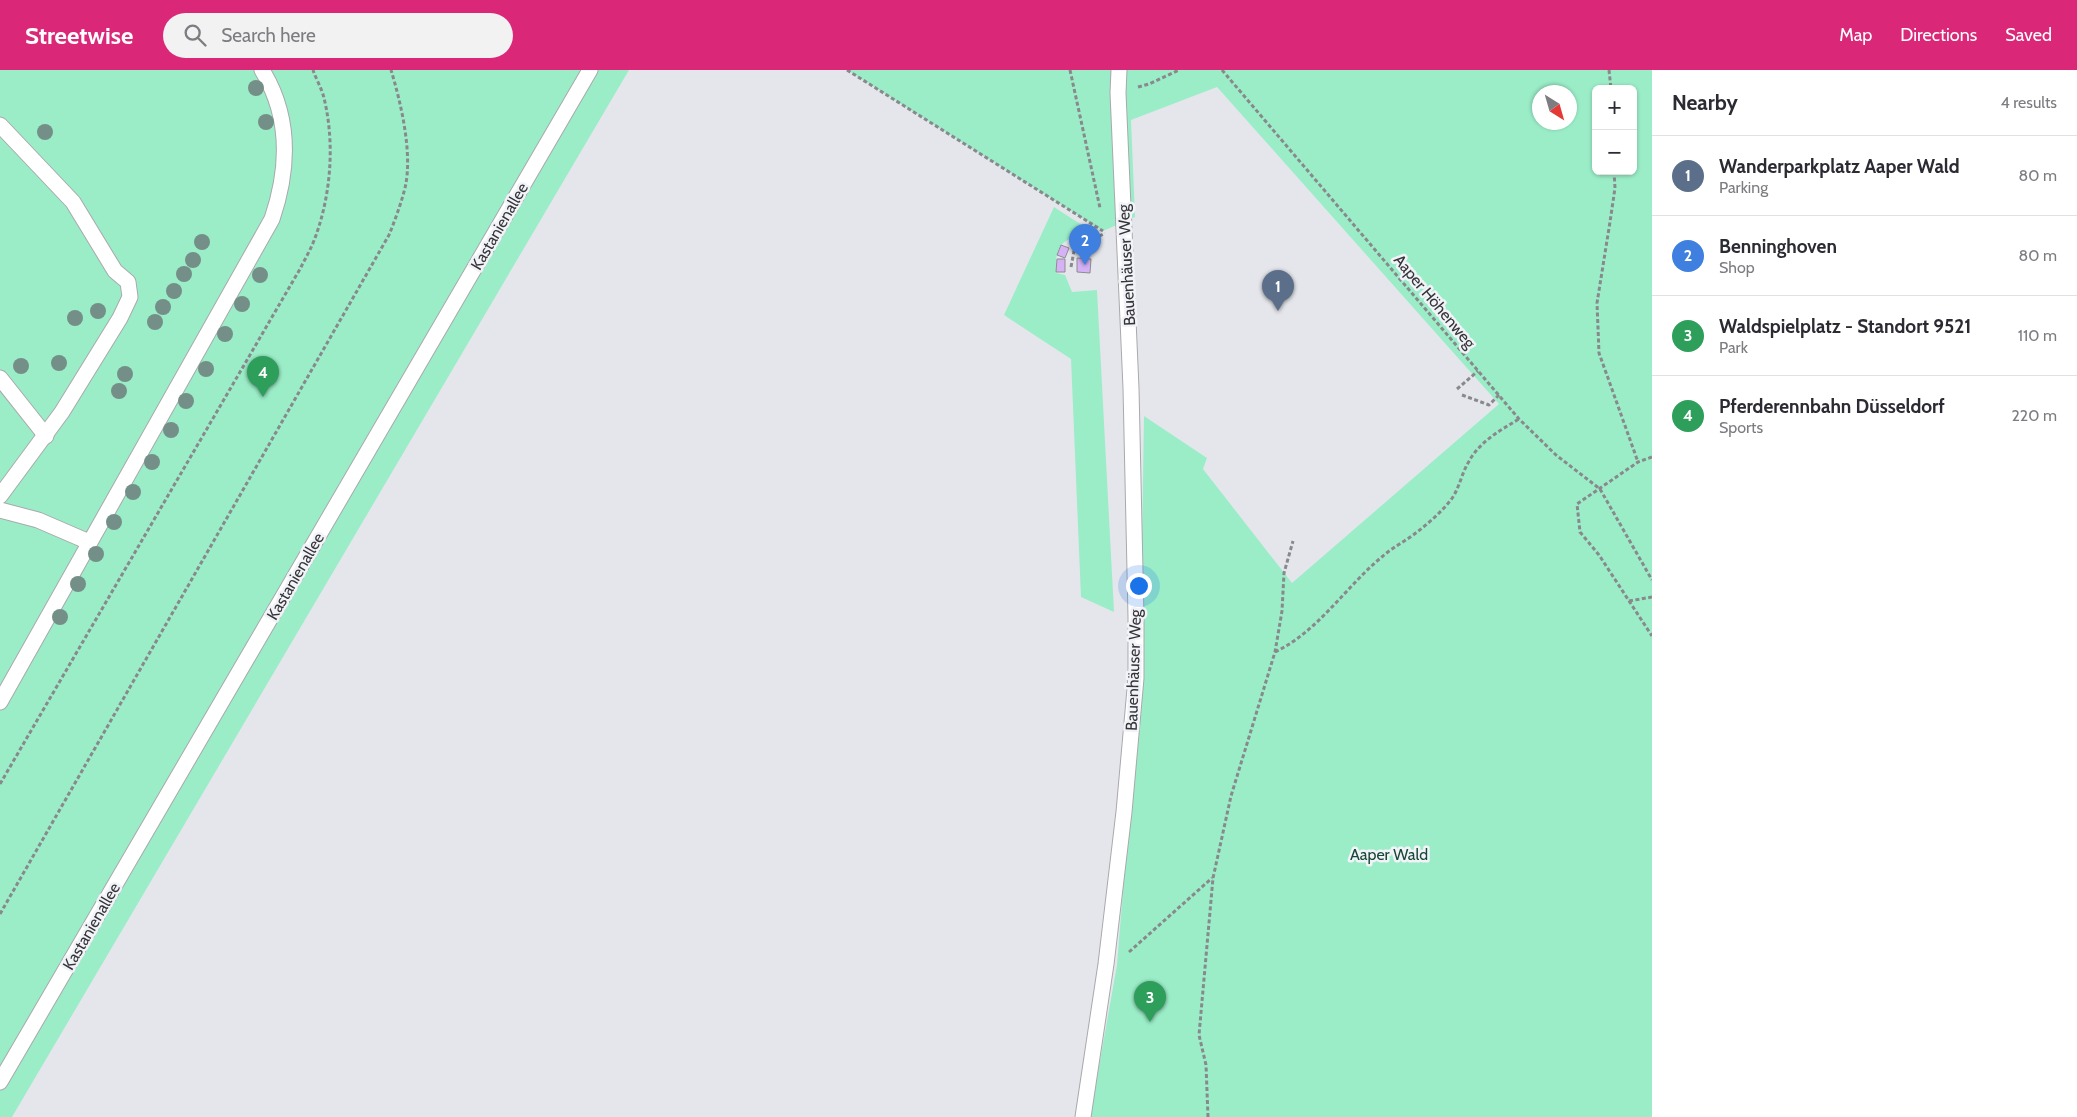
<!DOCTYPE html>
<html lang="en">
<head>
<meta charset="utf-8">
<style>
	:root { --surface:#fff; --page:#f2f2f3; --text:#2b2b33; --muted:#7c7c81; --line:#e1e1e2; --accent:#db2777 }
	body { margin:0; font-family:Cabin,sans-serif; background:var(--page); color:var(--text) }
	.controls { position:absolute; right:15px; top:15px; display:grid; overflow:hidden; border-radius:8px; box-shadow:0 1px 4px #0004 }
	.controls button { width:45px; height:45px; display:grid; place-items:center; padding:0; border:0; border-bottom:1px solid var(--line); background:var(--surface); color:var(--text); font:25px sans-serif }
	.compass { position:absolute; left:1532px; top:15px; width:45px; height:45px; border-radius:50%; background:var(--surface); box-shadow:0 1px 4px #0004; rotate:143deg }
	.you { position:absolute; left:1138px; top:515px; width:18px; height:18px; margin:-12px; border:4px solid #fff; border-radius:50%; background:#1a73e8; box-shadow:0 0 0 8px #1a73e833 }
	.badge { display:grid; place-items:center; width:32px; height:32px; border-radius:50%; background:var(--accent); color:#fff; font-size:16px; font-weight:700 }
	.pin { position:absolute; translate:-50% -41px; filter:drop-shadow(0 1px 2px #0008) }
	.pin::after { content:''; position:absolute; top:26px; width:18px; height:15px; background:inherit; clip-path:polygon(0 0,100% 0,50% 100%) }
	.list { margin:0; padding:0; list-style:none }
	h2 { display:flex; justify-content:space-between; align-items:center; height:65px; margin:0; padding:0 20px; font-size:21px }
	h2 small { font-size:16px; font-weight:400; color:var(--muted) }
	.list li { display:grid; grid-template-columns:32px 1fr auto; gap:15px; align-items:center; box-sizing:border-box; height:80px; padding:0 20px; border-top:1px solid var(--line) }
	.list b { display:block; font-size:19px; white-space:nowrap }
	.list p { margin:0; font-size:16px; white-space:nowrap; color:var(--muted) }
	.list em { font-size:16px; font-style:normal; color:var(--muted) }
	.icon { flex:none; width:28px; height:28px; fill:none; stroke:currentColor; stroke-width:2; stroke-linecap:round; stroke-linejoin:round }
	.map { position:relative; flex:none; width:1652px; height:1047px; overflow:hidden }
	header { display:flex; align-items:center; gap:30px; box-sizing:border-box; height:70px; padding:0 25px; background:var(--accent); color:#fff }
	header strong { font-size:24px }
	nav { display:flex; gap:28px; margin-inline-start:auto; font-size:18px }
	.search { width:350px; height:45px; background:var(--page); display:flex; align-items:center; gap:12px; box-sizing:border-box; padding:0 18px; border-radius:28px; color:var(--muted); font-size:19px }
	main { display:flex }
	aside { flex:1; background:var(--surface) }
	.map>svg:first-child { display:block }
</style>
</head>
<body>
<header>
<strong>Streetwise</strong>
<div class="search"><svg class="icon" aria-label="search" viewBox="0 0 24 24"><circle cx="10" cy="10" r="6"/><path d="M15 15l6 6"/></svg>Search here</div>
<nav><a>Map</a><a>Directions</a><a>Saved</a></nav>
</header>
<main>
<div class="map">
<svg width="1652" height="1047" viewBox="0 0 1652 1047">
	<rect width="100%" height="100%" fill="#e5e6eb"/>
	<g fill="#9bedc8" fill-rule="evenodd">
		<polygon points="0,0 629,0 12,1047 0,1047"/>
		<path d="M847 0H1652V1047H1090L1117 895 1140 609 1144 346 1207 388 1203 399 1292 513 1499 334 1217 17 1131 50 1135 147 1103 161ZM1596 19H1633V101H1596ZM1540 22H1570V52H1540Z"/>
		<path d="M1054 137 1088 159C1063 173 1055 171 1056 203L1065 205 1072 222 1097 220 1114 542 1081 527 1071 289 1004 245Z"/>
	</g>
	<g fill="#d5b2f6" stroke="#8e8c90">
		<polygon points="1061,175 1069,178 1065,188 1057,185"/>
		<polygon points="1077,188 1091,189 1090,203 1077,202"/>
		<polygon points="1057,189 1065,189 1065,202 1056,202"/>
	</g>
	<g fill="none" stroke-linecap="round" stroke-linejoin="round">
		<g stroke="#a8a9ad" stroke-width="17">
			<g id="service">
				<polyline points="0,55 73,132 115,201 128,212 130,227 120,248 62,342 0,426"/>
				<polyline points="0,308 46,366"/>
				<polyline points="0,440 38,450 89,472"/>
				<path d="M0 632 272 149C289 99 291 47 262 0"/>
				<polyline points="0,1012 590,0"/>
				<polyline points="1083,1047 1106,894 1124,742 1136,608 1136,547 1131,318 1118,23 1119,0"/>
			</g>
		</g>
		<g stroke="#88898c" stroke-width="3" stroke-dasharray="4 2.5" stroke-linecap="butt">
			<polyline points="847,0 1103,161"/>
			<polyline points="1070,0 1100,138"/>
			<polyline points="1222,0 1519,349 1556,385 1600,419 1652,510"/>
			<polyline points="1609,0 1611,19"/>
			<polyline points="1138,17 1149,14 1179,0"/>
			<polyline points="1614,101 1615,118 1610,152 1597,233 1599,283 1638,392"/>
			<polyline points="1071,197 1074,181 1105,163"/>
			<polyline points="1457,319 1478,301"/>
			<polyline points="1462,325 1489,335 1499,325"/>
			<polyline points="1652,387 1638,392 1577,434 1580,462 1599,485 1652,566"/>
			<polyline points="1629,531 1652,527"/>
			<path d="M1275 582C1319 561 1346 516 1383 486 1393 477 1406 471 1417 462 1429 453 1441 442 1450 431 1459 420 1461 405 1468 393 1479 372 1499 361 1519 349"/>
			<path d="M0 714 300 199C305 189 311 179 315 168 331 125 335 73 324 28 322 19 316 9 313 0"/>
			<path d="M0 844 389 165C395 150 401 134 405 118 413 84 401 33 391 0"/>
			<polyline points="1129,882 1212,808"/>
			<polyline points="1208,1047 1206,995 1199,965 1213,808 1231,726 1275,582 1282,541 1284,503 1293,471"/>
		</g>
		<use href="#service" stroke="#fff" stroke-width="15"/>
	</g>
	<g fill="#748f87">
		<circle cx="256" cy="18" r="8"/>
		<circle cx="266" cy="52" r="8"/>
		<circle cx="45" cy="62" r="8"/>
		<circle cx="202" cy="172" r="8"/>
		<circle cx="193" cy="190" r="8"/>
		<circle cx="184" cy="204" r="8"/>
		<circle cx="260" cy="205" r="8"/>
		<circle cx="174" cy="221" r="8"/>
		<circle cx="242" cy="234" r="8"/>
		<circle cx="163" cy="237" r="8"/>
		<circle cx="98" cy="241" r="8"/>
		<circle cx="75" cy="248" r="8"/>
		<circle cx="155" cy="252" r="8"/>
		<circle cx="225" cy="264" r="8"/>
		<circle cx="59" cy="293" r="8"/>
		<circle cx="21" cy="296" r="8"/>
		<circle cx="206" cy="299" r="8"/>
		<circle cx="125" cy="304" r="8"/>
		<circle cx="119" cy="321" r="8"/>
		<circle cx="186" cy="331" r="8"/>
		<circle cx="171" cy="360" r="8"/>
		<circle cx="152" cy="392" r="8"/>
		<circle cx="133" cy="422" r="8"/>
		<circle cx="114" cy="452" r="8"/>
		<circle cx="96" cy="484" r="8"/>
		<circle cx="78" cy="514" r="8"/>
		<circle cx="60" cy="547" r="8"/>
	</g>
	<g text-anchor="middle" stroke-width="5" stroke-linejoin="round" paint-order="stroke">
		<g font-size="16" fill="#353537" stroke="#f2f3f8">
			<text transform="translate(499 156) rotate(-60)" y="6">Kastanienallee</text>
			<text transform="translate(1126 195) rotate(-93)" y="6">Bauenhäuser Weg</text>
			<text transform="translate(1435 231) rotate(50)" y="6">Aaper Höhenweg</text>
			<text transform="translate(295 506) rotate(-60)" y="6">Kastanienallee</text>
			<text transform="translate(1133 600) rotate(-88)" y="6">Bauenhäuser Weg</text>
			<text transform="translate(91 856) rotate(-60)" y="6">Kastanienallee</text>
		</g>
		<g font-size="16" fill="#174735" stroke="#f2f3f8">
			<text x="1389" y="790">Aaper Wald</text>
		</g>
	</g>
</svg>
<div class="controls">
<button>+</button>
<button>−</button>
</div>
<svg class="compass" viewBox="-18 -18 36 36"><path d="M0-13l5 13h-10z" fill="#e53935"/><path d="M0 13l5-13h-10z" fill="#7c7c81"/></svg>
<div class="you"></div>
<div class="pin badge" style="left:1278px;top:241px;background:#5c6f8a">1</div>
<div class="pin badge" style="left:1085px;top:195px;background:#3f7fe0">2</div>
<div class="pin badge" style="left:1150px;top:952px;background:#2e9e5b">3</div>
<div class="pin badge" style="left:263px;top:327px;background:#2e9e5b">4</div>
</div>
<aside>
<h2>Nearby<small>4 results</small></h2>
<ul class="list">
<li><span class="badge" style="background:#5c6f8a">1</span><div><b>Wanderparkplatz Aaper Wald</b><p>Parking</p></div><em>80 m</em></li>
<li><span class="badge" style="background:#3f7fe0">2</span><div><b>Benninghoven</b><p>Shop</p></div><em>80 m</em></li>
<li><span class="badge" style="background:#2e9e5b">3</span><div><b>Waldspielplatz - Standort 9521</b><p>Park</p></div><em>110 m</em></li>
<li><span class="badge" style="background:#2e9e5b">4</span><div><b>Pferderennbahn Düsseldorf</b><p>Sports</p></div><em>220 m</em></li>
</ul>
</aside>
</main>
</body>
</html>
